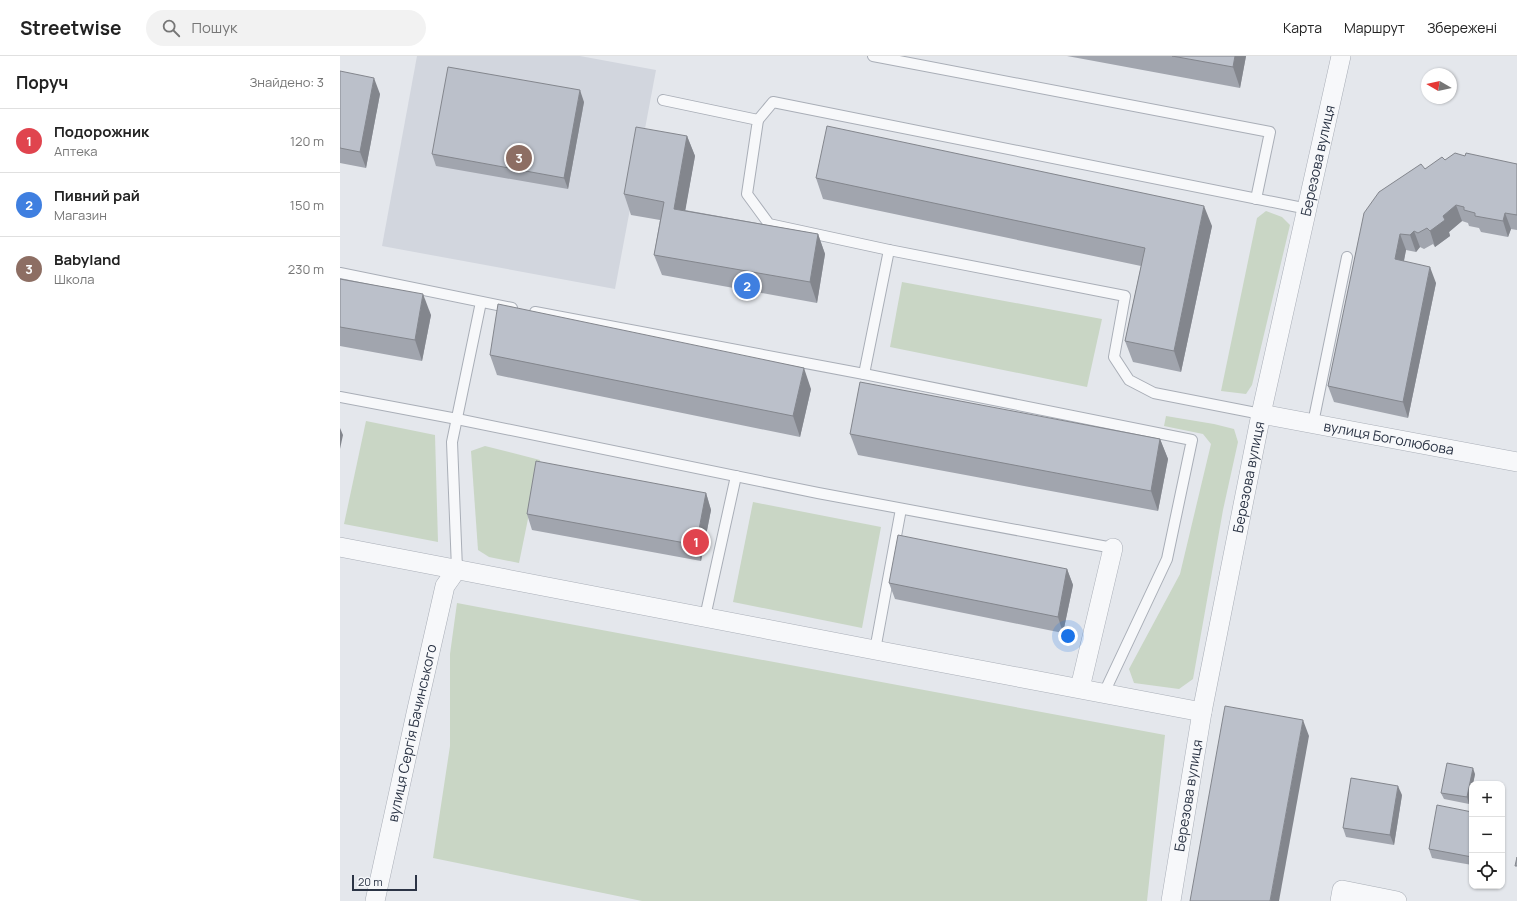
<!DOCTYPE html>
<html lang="uk">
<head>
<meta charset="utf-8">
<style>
	:root { --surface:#fff; --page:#f2f2f2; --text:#222; --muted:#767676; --line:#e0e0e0; --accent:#d1495b }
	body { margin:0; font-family:Manrope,sans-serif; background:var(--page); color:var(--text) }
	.controls { position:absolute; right:12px; bottom:12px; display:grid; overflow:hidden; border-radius:8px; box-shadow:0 1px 3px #0004 }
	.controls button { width:36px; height:36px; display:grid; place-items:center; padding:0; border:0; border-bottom:1px solid var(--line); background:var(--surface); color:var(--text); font:20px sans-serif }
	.compass { position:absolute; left:1081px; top:12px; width:36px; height:36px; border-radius:50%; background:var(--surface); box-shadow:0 1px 3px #0004; rotate:279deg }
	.scale { position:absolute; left:12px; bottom:10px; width:65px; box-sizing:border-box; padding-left:4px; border:2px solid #2b3445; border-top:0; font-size:11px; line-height:14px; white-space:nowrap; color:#2b3445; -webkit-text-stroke:3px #f4f6f9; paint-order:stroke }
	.you { position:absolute; left:728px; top:580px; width:14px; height:14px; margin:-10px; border:3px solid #fff; border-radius:50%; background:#1a73e8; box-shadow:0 0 0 6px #1a73e833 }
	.badge { display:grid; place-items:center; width:26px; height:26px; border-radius:50%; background:var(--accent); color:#fff; font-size:13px; font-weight:700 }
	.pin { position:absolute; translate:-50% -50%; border:2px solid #fff; box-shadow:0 1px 4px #0006 }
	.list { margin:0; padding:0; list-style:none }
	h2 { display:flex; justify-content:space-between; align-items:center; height:52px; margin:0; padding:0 16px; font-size:17px }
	h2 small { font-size:13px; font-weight:400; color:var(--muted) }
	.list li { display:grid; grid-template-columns:26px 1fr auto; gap:12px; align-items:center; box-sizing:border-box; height:64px; padding:0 16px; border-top:1px solid var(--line) }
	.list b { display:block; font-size:15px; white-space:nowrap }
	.list p { margin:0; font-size:13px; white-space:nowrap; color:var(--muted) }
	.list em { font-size:13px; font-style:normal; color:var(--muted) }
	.icon { flex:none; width:22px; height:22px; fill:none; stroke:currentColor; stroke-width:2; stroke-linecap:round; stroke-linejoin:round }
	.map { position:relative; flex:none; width:1177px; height:845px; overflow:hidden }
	header { display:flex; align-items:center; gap:24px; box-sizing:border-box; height:56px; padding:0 20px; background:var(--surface); border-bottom:1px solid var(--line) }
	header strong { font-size:19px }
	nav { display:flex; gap:22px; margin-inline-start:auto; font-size:14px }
	.search { width:280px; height:36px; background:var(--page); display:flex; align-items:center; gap:10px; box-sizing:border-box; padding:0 14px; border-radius:22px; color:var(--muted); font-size:15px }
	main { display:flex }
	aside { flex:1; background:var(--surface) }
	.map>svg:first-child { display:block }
</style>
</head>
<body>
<header>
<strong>Streetwise</strong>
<div class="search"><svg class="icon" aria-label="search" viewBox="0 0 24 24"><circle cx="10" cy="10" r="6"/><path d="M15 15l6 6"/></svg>Пошук</div>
<nav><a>Карта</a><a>Маршрут</a><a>Збережені</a></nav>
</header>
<main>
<aside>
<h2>Поруч<small>Знайдено: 3</small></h2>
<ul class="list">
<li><span class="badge" style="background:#e0444e">1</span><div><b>Подорожник</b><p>Аптека</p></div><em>120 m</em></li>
<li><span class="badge" style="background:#3f7fe0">2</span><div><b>Пивний рай</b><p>Магазин</p></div><em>150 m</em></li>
<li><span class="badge" style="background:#8d6e63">3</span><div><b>Babyland</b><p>Школа</p></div><em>230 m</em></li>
</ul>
</aside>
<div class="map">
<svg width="1177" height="845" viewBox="0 0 1177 845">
	<rect width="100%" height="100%" fill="#e4e7ec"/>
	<polygon fill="#d2d6de" points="77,0 240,0 316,14 275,233 42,190"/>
	<g fill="#c9d6c5">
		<polygon points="926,155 942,161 950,169 912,329 906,338 881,335 917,162"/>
		<polygon points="562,226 762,263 747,331 550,291"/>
		<polygon points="826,360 874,368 894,373 898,386 883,454 853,623 839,633 794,627 789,613 840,518 871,388 863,378 824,370"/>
		<polygon points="26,365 95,379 98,486 4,468"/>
		<polygon points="145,390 200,404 179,507 149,501 138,494 131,395"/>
		<polygon points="413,446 541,471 522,572 393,546"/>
		<polygon points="117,547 825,679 807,845 302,845 93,802 110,690 110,598"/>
	</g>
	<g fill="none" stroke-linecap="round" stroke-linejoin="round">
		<g stroke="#a9aeb7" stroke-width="12">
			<g id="service">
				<polyline points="533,0 930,76 916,143"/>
				<polyline points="323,44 418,64 407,138 429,168 549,194 785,240 774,301 789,324 814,337 921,358"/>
				<polyline points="418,64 433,46 968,153"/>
				<polyline points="0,217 172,252"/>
				<polyline points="195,256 524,318 852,384 827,503 764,637"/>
				<polyline points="524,318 549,194"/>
				<polyline points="0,341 117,363 478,437 773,492"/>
				<polyline points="973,367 1007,201"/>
				<polyline points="117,513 112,386 141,246"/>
				<polyline points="365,561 396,420"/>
				<polyline points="535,594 561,453"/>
			</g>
		</g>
		<g stroke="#a9aeb7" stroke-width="20">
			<g id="minor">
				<path id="s1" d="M921 358 1177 406"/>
				<polyline points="0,491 535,594 862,656"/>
				<polyline points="740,632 773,492"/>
				<path id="s2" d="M35 845 77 653 105 530 117 513"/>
				<path id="s3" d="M831 845 862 656 921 358 1001 0"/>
				<polyline points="1000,845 1002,834 1057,845"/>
			</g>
		</g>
		<use href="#service" stroke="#f7f8fa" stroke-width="10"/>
		<use href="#minor" stroke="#f7f8fa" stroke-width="19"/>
	</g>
	<g fill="#a1a5ae">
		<polygon points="727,0 906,0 900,32"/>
		<polygon points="0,15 40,38 26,112 0,107"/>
		<polygon points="244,46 228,133 96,110 92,98"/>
		<polygon points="347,80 355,100 345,154 478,178 485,198 477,247 322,219 314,199 320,164 291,159 284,138"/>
		<polygon points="1125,100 1177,108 1177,174 1171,173 1168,181 1141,176 1139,172 1129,170 1128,167 1122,165 1109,176 1110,180 1095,191 1093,188 1084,193 1080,191 1076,196 1066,194 1064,205 1096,227 1068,362 994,346 988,330 1085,113 1105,104"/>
		<polygon points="476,122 872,170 841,316 793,306 785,285 801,210 483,143"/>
		<polygon points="0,223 91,259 82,305 0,290"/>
		<polygon points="150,299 471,333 460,381 157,319"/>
		<polygon points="510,378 820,383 828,403 818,455 518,399"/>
		<polygon points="366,437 371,454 361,505 192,474 187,458"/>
		<polygon points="727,513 733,529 723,577 555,543 549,527"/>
		<polygon points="1135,718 1133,728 1132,728 1132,733 1129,748 1104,743 1101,737"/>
		<polygon points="1062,739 1054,789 1006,781 1003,772"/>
		<polygon points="1132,756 1132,809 1092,802 1089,793"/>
	</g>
	<g fill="#83868d">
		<polygon points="895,0 906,0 900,32 893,11"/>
		<polygon points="34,22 40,38 26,112 20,96"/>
		<polygon points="240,34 244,46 228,133 224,122"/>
		<polygon points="347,80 355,100 342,173 334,153"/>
		<polygon points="1116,149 1122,165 1109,176 1110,180 1095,191 1090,175 1103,160"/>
		<polygon points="864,150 872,170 841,316 834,295"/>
		<polygon points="1165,157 1171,173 1168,181 1163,165"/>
		<polygon points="1074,175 1080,191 1076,196 1070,179"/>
		<polygon points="478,178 485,198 477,247 470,226"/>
		<polygon points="1060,178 1066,194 1061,219 1055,203"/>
		<polygon points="1090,211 1096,227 1068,362 1063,346"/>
		<polygon points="83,238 91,259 82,305 75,284"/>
		<polygon points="464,312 471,333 460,381 453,360"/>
		<polygon points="0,372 3,379 0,393"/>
		<polygon points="820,383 828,403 818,455 811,435"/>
		<polygon points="366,437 371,454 361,505 356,489"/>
		<polygon points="727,513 733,529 723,577 718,561"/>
		<polygon points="963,664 969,680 939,845 930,845"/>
		<polygon points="1133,712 1135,718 1133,728 1132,728 1132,733 1129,748 1127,741"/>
		<polygon points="1058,730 1062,739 1054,789 1050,779"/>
	</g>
	<g fill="#bbc0ca" stroke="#83868d">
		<polygon points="832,0 895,0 893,11"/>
		<polygon points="108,11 240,34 224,122 92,98"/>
		<polygon points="0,15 34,22 20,96 0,92"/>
		<polygon points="487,70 864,150 834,295 785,285 805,192 476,122"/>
		<polygon points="296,71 347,80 334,153 478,178 470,226 314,199 324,146 284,138"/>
		<polygon points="1115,97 1125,100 1126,97 1177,108 1177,159 1165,157 1163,165 1135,160 1135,157 1124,154 1124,151 1116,149 1103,160 1105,164 1090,175 1087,172 1078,177 1074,175 1070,179 1060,178 1055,203 1090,211 1063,346 988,330 1024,157 1039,136 1081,108 1085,113 1102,101 1105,104"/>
		<polygon points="0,223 83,238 75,284 0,271"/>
		<polygon points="158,248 464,312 453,360 150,299"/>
		<polygon points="520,326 820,383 811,435 510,378"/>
		<polygon points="196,405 366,437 356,489 187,458"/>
		<polygon points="558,479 727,513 718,561 549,527"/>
		<polygon points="885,650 963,664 930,845 850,845"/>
		<polygon points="1107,707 1133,712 1127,741 1101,737"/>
		<polygon points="1011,722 1058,730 1050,779 1003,772"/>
		<polygon points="1097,749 1132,756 1132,801 1089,793"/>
		<polygon points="1177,801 1177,810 1175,810"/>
	</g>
	<g text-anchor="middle" stroke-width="4" stroke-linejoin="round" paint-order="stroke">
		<g font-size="14" fill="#2b3445" stroke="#f4f6f9">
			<text dy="5" stroke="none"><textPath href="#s3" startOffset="755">Березова вулиця</textPath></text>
			<text dy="5" stroke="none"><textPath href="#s1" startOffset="130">вулиця Боголюбова</textPath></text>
			<text dy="5" stroke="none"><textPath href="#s3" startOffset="431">Березова вулиця</textPath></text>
			<text dy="5" stroke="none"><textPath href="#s2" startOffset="172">вулиця Сергія Бачинського</textPath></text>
			<text dy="5" stroke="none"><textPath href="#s3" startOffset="107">Березова вулиця</textPath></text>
		</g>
	</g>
</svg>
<div class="controls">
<button>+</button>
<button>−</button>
<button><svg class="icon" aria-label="locate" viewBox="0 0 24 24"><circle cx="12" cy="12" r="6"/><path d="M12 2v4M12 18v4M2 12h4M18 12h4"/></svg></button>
</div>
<svg class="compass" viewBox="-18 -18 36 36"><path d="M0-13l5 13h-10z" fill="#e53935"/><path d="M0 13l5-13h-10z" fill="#767676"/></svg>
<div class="scale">20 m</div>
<div class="you"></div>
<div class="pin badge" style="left:356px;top:486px;background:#e0444e">1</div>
<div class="pin badge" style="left:407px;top:230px;background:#3f7fe0">2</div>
<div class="pin badge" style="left:179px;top:102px;background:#8d6e63">3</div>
</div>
</main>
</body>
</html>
